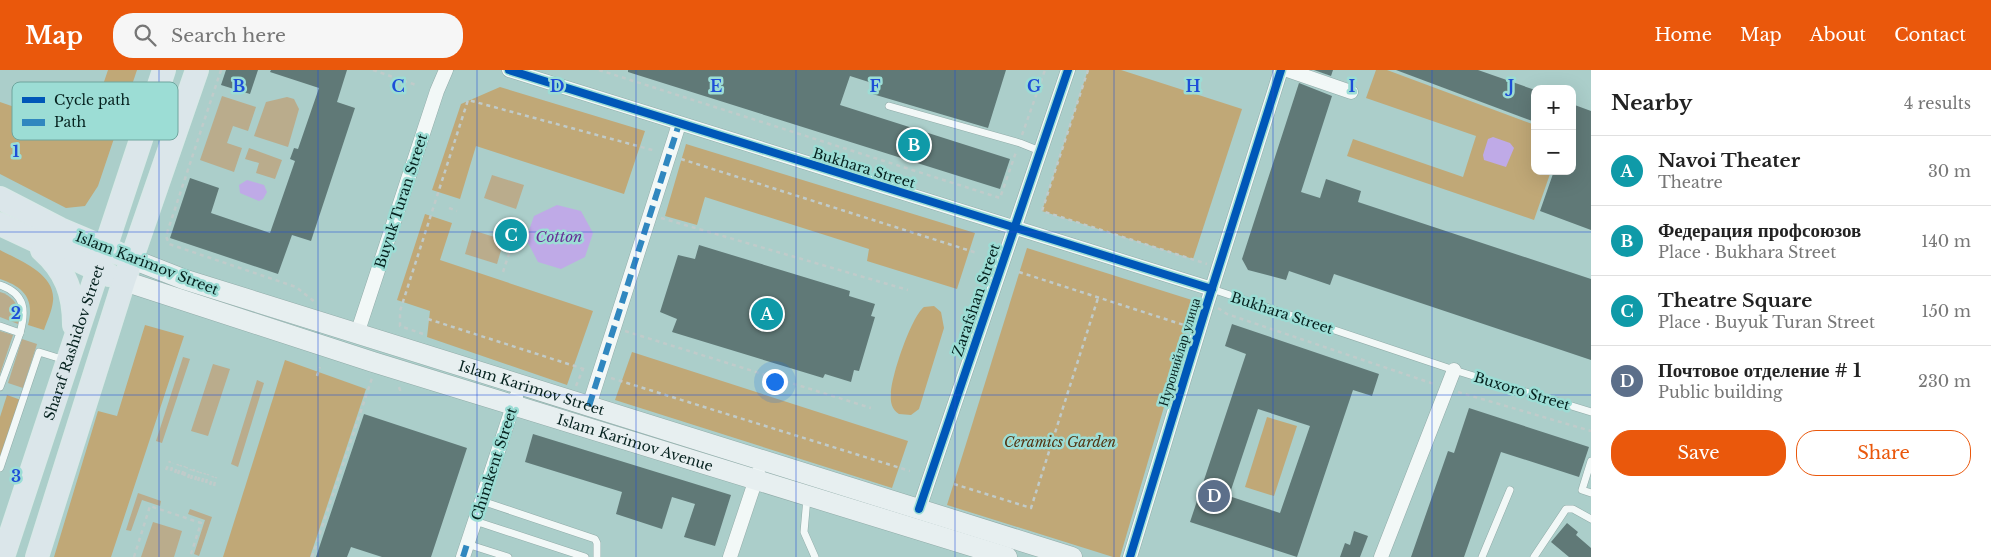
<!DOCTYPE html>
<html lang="en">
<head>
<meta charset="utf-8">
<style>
	:root { --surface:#fff; --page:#f6f6f6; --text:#222; --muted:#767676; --line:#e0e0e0; --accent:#ea580c }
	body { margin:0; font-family:"Libre Baskerville",serif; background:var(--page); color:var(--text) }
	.controls { position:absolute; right:15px; top:15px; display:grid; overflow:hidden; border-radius:10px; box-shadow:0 5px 20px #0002 }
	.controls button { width:45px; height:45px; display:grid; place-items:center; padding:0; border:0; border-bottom:1px solid var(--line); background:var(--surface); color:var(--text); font:25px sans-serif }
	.you { position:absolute; left:774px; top:311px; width:18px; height:18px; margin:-12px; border:4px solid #fff; border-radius:50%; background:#1a73e8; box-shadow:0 0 0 8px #1a73e833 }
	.badge { display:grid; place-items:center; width:32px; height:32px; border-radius:50%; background:var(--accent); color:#fff; font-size:16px; font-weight:700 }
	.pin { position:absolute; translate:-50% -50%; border:2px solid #fff; box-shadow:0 1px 5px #0006 }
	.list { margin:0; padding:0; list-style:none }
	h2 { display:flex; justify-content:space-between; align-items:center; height:65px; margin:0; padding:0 20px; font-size:21px }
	h2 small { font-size:16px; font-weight:400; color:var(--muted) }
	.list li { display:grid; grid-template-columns:32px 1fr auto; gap:15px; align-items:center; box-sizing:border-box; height:70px; padding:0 20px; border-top:1px solid var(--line) }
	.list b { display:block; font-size:19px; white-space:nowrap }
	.list p { margin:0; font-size:16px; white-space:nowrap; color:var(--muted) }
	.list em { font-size:16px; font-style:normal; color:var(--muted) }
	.actions { display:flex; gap:10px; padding:15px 20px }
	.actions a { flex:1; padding:11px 0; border:1px solid var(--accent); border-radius:20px; text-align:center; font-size:18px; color:var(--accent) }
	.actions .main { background:var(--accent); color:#fff }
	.icon { flex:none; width:28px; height:28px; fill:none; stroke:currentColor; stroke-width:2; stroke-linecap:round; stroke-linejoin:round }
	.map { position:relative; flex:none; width:1591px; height:487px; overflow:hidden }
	header { display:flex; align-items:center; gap:30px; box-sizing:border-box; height:70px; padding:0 25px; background:var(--accent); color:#fff }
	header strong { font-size:24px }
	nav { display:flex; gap:28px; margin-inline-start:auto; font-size:18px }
	.search { width:350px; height:45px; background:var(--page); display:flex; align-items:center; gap:12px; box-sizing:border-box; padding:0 18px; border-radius:20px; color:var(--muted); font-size:19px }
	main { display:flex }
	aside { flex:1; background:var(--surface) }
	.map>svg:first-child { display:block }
</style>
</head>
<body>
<header>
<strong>Map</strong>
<div class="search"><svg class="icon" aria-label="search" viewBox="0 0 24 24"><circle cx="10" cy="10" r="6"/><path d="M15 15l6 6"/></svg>Search here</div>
<nav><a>Home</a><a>Map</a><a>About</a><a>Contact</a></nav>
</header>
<main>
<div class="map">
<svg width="1591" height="487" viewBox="0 0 1591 487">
	<rect width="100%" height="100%" fill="#abceca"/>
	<g fill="#baac8c">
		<polygon points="222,26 256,37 248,61 233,56 227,73 242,78 234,102 200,90"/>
		<polygon points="287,27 294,29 299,39 288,77 254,66 266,32"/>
		<polygon points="249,78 282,90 275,109 256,103 259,93 245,89"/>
		<polygon points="492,105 524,115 516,139 484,128"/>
		<polygon points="472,160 504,170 497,194 465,184"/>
		<path d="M0 222C11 225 17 233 21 244L18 254 0 247Z"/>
		<polygon points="0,261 13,265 0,304"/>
		<polygon points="22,269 37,274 23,318 8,313"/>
		<polygon points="183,287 190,289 162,373 156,371"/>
		<polygon points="213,294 230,299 208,366 191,361"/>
		<polygon points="257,310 264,313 238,397 231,394"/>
		<polygon points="138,423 161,431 160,436 142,430 131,461 126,460"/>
		<polygon points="190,439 212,447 199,486 194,484 205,450 188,444"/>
		<polygon points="153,452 182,461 174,487 141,487"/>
	</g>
	<g fill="#c0a877">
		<polygon points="108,0 137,0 98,116 85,136 66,138 0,104 0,32 87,62"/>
		<polygon points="1088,0 1121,0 1242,39 1193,189 1042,141"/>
		<polygon points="1376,0 1387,0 1535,55 1535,101 1551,101 1534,150 1347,86 1353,69 1463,107 1476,66 1366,28"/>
		<polygon points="500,17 645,61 624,124 476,76 460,129 432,120 461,34"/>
		<polygon points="686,74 975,163 957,219 867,191 869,179 705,127 697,155 665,146"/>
		<polygon points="425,144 452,153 440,190 593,241 567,315 427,267 430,241 397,230"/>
		<polygon points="1027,178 1195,231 1120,487 1113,487 947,435"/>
		<path d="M0 180C19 190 56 204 53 231 52 241 47 251 44 260L28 255C35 229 24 217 0 209Z"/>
		<path d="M934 236 941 242 944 258 919 339 911 345 899 344C892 340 890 332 891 324 891 307 911 247 924 237Z"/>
		<polygon points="145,255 184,266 111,487 54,487 98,341 117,346"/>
		<polygon points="632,282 908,371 892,418 615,330"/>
		<polygon points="285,290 366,319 310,487 223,487"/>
		<polygon points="7,325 21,330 0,395 0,347"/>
		<polygon points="1267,347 1297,356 1274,426 1245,417"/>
	</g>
	<g fill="#bfaae7">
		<polygon points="1493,67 1510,73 1514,78 1506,97 1484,90 1483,85 1488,69"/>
		<polygon points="247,110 264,115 267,122 263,129 259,131 240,123 239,115"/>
		<polygon points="557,135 581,141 593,163 585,187 561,199 538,192 526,169 534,146"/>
	</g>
	<g fill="#607977" fill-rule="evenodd">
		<polygon points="226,0 258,0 250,24 221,15"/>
		<polygon points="271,0 347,0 337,32 355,38 311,171 292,165 278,204 170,168 190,108 219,118 211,143 270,163 295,91 290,89 294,78 298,79 319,18 270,2"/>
		<polygon points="628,0 1006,0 988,58 869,23 872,13 850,6 840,35 1010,89 1000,119 628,2"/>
		<polygon points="1314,0 1333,0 1331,6"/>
		<polygon points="1396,0 1478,0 1535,20 1535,52"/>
		<polygon points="1299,13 1332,26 1301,122 1320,128 1326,109 1361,121 1358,132 1591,209 1591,290 1334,204 1330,215 1289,201 1286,210 1248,200 1242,189"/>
		<polygon points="1572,34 1591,41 1591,160 1540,141 1554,101 1572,101"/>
		<polygon points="699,175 850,221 849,226 875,234 871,246 875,247 859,301 854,300 851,312 825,304 823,308 672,262 677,249 660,242 678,185 695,189"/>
		<path d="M1232 254 1379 304 1372 326 1353 320 1297 487 1190 452 1246 284 1225 276ZM1258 339 1310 356 1280 443 1229 426Z"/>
		<polygon points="1469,338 1589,377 1579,407 1501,382 1464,487 1411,487 1448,381 1454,383"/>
		<polygon points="364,344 467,378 431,487 382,487 351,477 347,487 316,487"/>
		<polygon points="533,364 731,425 715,476 684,467 695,434 672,427 662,459 616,444 622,422 525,392"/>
		<polygon points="1567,453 1578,462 1576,465 1591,478 1591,487 1569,487 1551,472"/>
		<polygon points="1354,461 1368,466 1360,487 1340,487 1345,473 1350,475"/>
	</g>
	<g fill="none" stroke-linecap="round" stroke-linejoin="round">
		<g stroke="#90aba8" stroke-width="8">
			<g id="lane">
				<polyline points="889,36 1020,73 1040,81"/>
				<path d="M0 215C26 224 26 241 20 263"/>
				<polyline points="1212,219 1454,300 1591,342"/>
				<polyline points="0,256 20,263 0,317"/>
				<polyline points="1591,391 1582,420 1591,423"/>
				<polyline points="0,398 39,282 65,290"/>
				<polyline points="807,428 804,462 815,487"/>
				<polyline points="482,431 595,469 597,473 597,487"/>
				<polyline points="475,451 585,487"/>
				<polyline points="467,474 508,487"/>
				<polyline points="1482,487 1510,420"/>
				<polyline points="1534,487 1566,439 1573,439 1591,449"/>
			</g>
		</g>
		<g stroke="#90aba8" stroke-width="15">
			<g id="street">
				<polyline points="509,0 1212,219"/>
				<polyline points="1287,0 1351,22"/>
				<polyline points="357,264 437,21 446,0"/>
				<polyline points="589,336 679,54"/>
				<polyline points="919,439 1068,0"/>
				<polyline points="463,487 516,327"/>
				<polyline points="730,487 758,403"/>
				<polyline points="1130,487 1207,234 1281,0"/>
				<polyline points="1381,487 1454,300"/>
			</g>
		</g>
		<g stroke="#90aba8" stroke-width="21">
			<g id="secondary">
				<path id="s1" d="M132 189 183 209 1072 487"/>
				<path id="s2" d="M124 211 373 292 1007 487"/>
			</g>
		</g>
		<g stroke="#d9e9e7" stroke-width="24">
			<g id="primary">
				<polyline points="0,128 60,159 117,183"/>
				<polyline points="0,154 109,205"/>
				<path d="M42 180C66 201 74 224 74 255"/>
				<path id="s3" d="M3 487 164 0"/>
				<polyline points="37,487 124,211 197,0"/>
			</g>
		</g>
		<g stroke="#c0cbca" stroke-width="2.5" stroke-dasharray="4 4" stroke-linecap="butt">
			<polyline points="221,0 166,166 169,174 296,217 315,232"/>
			<polyline points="373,0 416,15"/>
			<polyline points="599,0 1000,128 1016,82"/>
			<polyline points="1088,0 1042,141 1207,194"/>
			<polyline points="1022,65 1045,0"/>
			<polyline points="681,89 977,183"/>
			<polyline points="449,138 457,141"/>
			<polyline points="661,148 908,220"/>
			<polyline points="503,202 517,159"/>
			<polyline points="1019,202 1187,256"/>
			<polyline points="1218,238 1227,244 1434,314"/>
			<polyline points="428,249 587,300"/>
			<polyline points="625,261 871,338"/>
			<polyline points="423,264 400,256 400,241 468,30 656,81"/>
			<polyline points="317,306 320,297"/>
			<polyline points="611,308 910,401"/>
			<polyline points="576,316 583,299"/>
			<polyline points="399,317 401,323"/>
			<polyline points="1458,322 1591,361"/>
			<polyline points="166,400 170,391"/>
			<polyline points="171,401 173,393"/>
			<polyline points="175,403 178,394"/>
			<polyline points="178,404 181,395"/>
			<polyline points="182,405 185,396"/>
			<polyline points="184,406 187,397"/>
			<polyline points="188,408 191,399"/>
			<polyline points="191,409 194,399"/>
			<polyline points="195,410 198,401"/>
			<polyline points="198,411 201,402"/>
			<polyline points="202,412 205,403"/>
			<polyline points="206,413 208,404"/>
			<polyline points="954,414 1031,438 1098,228"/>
			<polyline points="210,415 213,406"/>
			<polyline points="214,416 216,407"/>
			<polyline points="134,487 150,436 201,453 190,487"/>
			<polyline points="312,487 372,308"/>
		</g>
		<use href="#lane" stroke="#f2f8f7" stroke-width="7"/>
		<use href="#street" stroke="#f2f8f7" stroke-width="14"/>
		<use href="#secondary" stroke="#e7eff0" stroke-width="20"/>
		<use href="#primary" stroke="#dbe6ea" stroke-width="22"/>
		<g stroke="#3087bf" stroke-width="6" stroke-dasharray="12 6" stroke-linecap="butt">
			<polyline points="589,336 679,54"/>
			<polyline points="463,487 467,474"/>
		</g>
		<g stroke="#9cddd5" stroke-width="11">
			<g id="cycleway">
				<polyline points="509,0 1212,219"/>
				<polyline points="919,439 1068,0"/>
				<polyline points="1130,487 1207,234 1281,0"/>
			</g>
		</g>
		<use href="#cycleway" stroke="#0057b8" stroke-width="8"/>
	</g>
	<path fill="none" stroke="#1d4ed8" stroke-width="1" stroke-opacity="0.55" d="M159 0V487M318 0V487M477 0V487M636 0V487M796 0V487M955 0V487M1114 0V487M1273 0V487M1432 0V487M0 162H1591M0 325H1591"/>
	<g text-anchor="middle" stroke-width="5" stroke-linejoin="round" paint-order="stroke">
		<g font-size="14" fill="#05211e" stroke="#9cddd5">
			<text transform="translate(864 98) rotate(17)" y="5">Bukhara Street</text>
			<text transform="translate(401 131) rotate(-72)" y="5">Buyuk Turan Street</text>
			<text transform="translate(147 193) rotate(21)" y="5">Islam Karimov Street</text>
			<text transform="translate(976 230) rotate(-71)" y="5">Zarafshan Street</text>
			<text transform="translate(1282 243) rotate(18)" y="5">Bukhara Street</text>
			<text dy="5" stroke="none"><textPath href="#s3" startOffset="226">Sharaf Rashidov Street</textPath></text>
			<text transform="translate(1179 282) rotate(-73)" y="5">Нуронийлар улица</text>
			<text dy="5" stroke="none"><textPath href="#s1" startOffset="420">Islam Karimov Street</textPath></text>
			<text transform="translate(1522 321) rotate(17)" y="5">Buxoro Street</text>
			<text dy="5" stroke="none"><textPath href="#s2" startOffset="536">Islam Karimov Avenue</textPath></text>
			<text transform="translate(494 394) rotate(-72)" y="5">Chimkent Street</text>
		</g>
		<g font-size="14" font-style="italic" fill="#523412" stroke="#9cddd5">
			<text x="1060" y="377">Ceramics Garden</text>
		</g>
		<g font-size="15" font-style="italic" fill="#672e94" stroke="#9cddd5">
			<text x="559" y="172">Cotton</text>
		</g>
	</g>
	<rect x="12" y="12" width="166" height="58" rx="8" fill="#9cddd5" stroke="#6fa59e" stroke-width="1"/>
	<rect x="22" y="27" width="23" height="6" fill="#0057b8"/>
	<rect x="22" y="49" width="23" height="7" fill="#3087bf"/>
	<g font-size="14" fill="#05211e">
		<text x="54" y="35">Cycle path</text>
		<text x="54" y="57">Path</text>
	</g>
	<g font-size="16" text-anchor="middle" font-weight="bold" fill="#1d4ed8" stroke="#9cddd5" stroke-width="5" stroke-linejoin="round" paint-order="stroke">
		<text x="239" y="22">B</text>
		<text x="398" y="22">C</text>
		<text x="557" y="22">D</text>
		<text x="716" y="22">E</text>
		<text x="875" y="22">F</text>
		<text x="1034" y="22">G</text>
		<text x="1193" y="22">H</text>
		<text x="1352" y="22">I</text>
		<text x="1511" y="22">J</text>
		<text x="16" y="87">1</text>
		<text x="16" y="249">2</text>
		<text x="16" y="412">3</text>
	</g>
</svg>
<div class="controls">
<button>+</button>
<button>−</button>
</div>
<div class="you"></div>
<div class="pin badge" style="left:767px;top:244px;background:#0f9aa8">A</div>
<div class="pin badge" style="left:914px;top:75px;background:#0f9aa8">B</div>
<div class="pin badge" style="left:511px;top:165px;background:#0f9aa8">C</div>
<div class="pin badge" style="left:1214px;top:426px;background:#5c6f8a">D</div>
</div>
<aside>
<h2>Nearby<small>4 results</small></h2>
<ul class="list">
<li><span class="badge" style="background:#0f9aa8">A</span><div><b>Navoi Theater</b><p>Theatre</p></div><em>30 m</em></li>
<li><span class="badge" style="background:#0f9aa8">B</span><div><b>Федерация профсоюзов</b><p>Place · Bukhara Street</p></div><em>140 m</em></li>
<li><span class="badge" style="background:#0f9aa8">C</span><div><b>Theatre Square</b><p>Place · Buyuk Turan Street</p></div><em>150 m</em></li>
<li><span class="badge" style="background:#5c6f8a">D</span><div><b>Почтовое отделение # 1</b><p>Public building</p></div><em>230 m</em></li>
</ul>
<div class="actions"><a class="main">Save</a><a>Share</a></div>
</aside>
</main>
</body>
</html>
